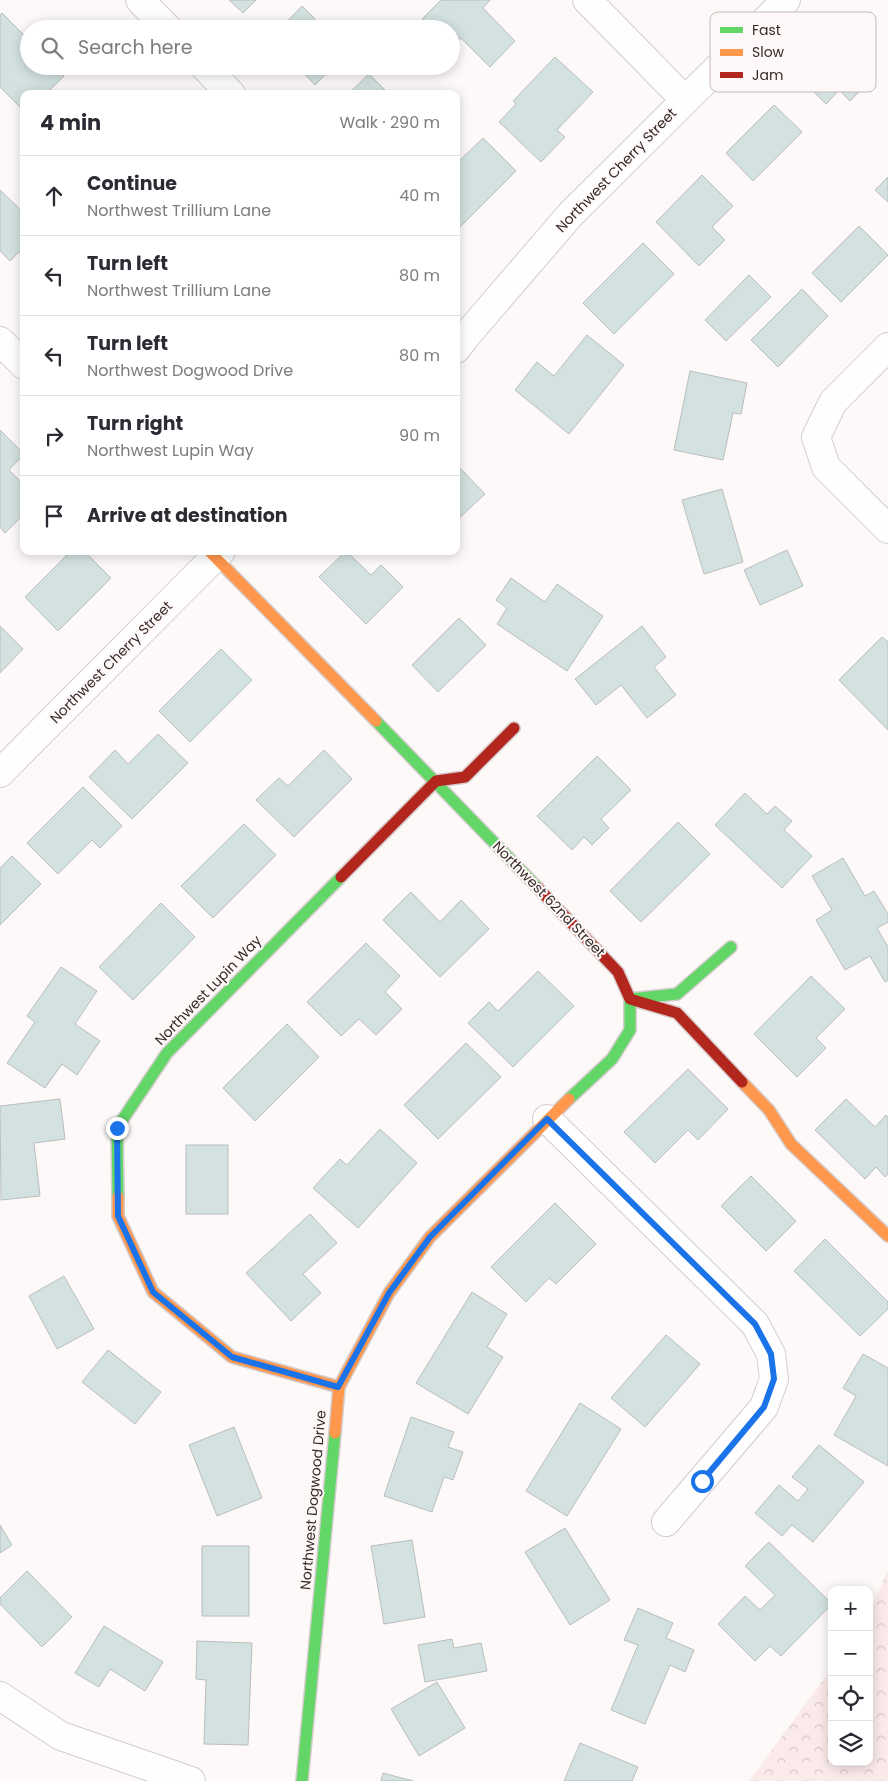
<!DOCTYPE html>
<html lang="en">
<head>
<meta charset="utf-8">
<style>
	:root { --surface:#fff; --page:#f7f7f7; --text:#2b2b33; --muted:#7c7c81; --line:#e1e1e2 }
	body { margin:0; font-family:Poppins,sans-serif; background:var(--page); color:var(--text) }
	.controls { position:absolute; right:15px; bottom:15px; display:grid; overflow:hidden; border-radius:10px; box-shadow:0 2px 12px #0003 }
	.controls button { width:45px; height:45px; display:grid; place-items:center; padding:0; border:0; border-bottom:1px solid var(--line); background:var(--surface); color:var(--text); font:25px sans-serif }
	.stop { position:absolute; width:15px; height:15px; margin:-11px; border:4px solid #1a73e8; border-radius:50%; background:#fff }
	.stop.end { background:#1a73e8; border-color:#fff; box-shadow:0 1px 5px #0008 }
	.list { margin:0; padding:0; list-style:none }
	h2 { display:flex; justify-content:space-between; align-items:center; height:65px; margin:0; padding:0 20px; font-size:21px }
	h2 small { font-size:16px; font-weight:400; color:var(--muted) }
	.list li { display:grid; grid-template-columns:32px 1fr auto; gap:15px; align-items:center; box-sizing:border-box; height:80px; padding:0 20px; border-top:1px solid var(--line) }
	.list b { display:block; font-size:19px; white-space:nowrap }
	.list p { margin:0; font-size:16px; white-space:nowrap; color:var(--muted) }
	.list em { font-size:16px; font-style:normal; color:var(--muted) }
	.icon { flex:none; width:28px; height:28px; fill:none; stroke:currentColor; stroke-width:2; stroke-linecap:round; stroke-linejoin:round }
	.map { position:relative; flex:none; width:888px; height:1781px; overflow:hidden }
	.search { position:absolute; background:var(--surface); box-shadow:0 2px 12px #0003; left:20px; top:20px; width:440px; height:55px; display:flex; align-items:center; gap:12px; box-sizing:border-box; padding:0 18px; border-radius:28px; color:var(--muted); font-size:19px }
	.panel { position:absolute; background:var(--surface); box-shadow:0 2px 12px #0003; left:20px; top:90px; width:440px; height:465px; border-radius:10px }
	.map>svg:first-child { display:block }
</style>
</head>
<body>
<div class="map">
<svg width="888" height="1781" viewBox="0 0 888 1781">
	<defs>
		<pattern id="forest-crowns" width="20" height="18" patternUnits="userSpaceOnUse" patternTransform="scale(1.25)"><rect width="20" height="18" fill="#fbeaea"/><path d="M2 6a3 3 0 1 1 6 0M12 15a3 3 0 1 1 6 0" fill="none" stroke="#d8c9c9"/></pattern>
	</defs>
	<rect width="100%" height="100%" fill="#fef9f9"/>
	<polygon fill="url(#forest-crowns)" points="888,1570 888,1781 749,1781 832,1668 832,1762 869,1762 869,1614"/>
	<g fill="#d3e1e1" stroke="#b9bebd">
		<polygon points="229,0 256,0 243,13"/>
		<polygon points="441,0 490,0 483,8 515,41 490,67 461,38 451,47 451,29 432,29 422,19"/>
		<polygon points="302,6 325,29 280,29"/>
		<polygon points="2,13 29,40 29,66 55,66 64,76 46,94 24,94 24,111 0,87 0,15"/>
		<polygon points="850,31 874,55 863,66 874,77 850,101 839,90 826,104 802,80"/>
		<polygon points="555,57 593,92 557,130 565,137 541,162 499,122 516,104 513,101"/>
		<polygon points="297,66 334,66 315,85"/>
		<polygon points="369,74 389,94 348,94"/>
		<polygon points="774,105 802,132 753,181 726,153"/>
		<polygon points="483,138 516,171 456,231 456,164"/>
		<polygon points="702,175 733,206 712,227 725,240 699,266 656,222"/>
		<polygon points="888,177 888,202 875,190"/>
		<polygon points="0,190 24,213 24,247 10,261 0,251"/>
		<polygon points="859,226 888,255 841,302 812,273"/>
		<polygon points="643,243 674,274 614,334 583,303"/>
		<polygon points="749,275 771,297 726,341 705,320"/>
		<polygon points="802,289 828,316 778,367 751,340"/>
		<polygon points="587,335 624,365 569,434 515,390 537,362 554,376"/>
		<polygon points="690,371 747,383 741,414 733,413 723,460 674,450"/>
		<polygon points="0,430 24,454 9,470 24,485 24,514 5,533 0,527"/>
		<polygon points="456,464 485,494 456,521"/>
		<polygon points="722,489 743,562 704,574 682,500"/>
		<polygon points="787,550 803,586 760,605 744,570"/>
		<polygon points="71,551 84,551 111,578 58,631 25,597"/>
		<polygon points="346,551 371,575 381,565 403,587 366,624 319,577"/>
		<polygon points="511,578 545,602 557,584 603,616 567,671 497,624 507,608 496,600"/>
		<polygon points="459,618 486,645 438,692 412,665"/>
		<polygon points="0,626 23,649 0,673"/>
		<polygon points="642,626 666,657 654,667 676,695 647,718 621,685 596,705 575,679"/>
		<polygon points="882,637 888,642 888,730 839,680"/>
		<polygon points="221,649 252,680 190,742 159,711"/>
		<polygon points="158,734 188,763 132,819 89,777 115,750 128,764"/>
		<polygon points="324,750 352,779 294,837 256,800 279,778 288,786"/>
		<polygon points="597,756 631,790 601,819 609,828 592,845 584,837 572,850 537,816"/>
		<polygon points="83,787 122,826 100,848 92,840 58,874 27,843"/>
		<polygon points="745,793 767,814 775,806 792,821 784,830 812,856 782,888 715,825"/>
		<polygon points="678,822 710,854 641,922 610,891"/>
		<polygon points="244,824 276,855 213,918 181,886"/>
		<polygon points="12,856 41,884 0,925 0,868"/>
		<polygon points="843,858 865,896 874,891 888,914 888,922 877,928 888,947 888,980 885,982 870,956 845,970 816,920 832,910 812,876"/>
		<polygon points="411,892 440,922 461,900 489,929 440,977 383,920"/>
		<polygon points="161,903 195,937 133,1000 99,967"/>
		<polygon points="366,943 400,976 385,992 402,1009 376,1035 359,1019 341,1036 307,1002"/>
		<polygon points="61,967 97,991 75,1024 100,1041 77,1075 62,1064 45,1088 7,1063 35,1022 27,1016"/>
		<polygon points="538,971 574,1006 513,1067 468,1023 489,1002 498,1011"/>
		<polygon points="811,976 845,1009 816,1038 826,1048 797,1077 754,1034"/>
		<polygon points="287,1024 319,1057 255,1121 223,1088"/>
		<polygon points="466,1043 501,1077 438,1139 404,1105"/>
		<polygon points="688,1069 728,1109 698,1140 688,1130 655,1163 624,1132"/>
		<polygon points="60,1099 65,1139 34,1143 40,1196 1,1200 0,1106"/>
		<polygon points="846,1099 875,1127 886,1115 888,1117 888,1174 885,1177 876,1167 865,1179 815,1130"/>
		<polygon points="380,1129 417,1163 358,1228 313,1188 340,1159 347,1165"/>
		<rect x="186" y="1145" width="42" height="69"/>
		<polygon points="751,1176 796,1221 766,1251 721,1206"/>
		<polygon points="555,1203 596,1244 556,1284 549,1278 526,1302 491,1267"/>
		<polygon points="310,1214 337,1243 303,1274 321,1293 291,1321 246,1273"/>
		<polygon points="825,1239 888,1302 888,1309 860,1336 794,1271"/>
		<polygon points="64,1276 94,1329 57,1349 29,1296"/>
		<polygon points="472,1292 507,1314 487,1347 503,1357 468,1414 416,1383"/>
		<polygon points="666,1335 700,1364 645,1427 611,1398"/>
		<polygon points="108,1350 161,1392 135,1424 82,1382"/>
		<polygon points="863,1354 888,1368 888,1466 834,1435 856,1396 843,1388"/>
		<polygon points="580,1403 621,1429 567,1516 526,1491"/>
		<polygon points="411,1417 454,1432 448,1447 463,1452 453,1480 444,1477 432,1512 384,1496"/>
		<polygon points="234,1427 262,1498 217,1516 189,1445"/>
		<polygon points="819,1445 864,1482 813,1542 792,1525 782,1536 755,1513 779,1485 798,1501 808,1489 792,1477"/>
		<polygon points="0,1525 12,1545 0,1553"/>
		<polygon points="565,1528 610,1600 570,1625 525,1552"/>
		<polygon points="412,1540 425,1617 384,1624 371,1546"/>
		<polygon points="769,1542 832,1604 781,1656 770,1646 755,1661 718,1624 745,1596 760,1610 775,1595 745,1566"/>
		<rect x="202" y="1546" width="47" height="70"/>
		<polygon points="27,1571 72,1617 42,1647 0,1604 0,1598"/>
		<polygon points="638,1608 673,1623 666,1638 694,1650 685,1672 670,1665 645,1724 611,1710 638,1645 624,1640"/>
		<polygon points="104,1626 163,1662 145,1691 110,1669 99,1687 75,1673"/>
		<polygon points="452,1639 454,1648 481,1643 487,1671 425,1682 418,1645"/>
		<polygon points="197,1641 252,1643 248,1745 204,1744 206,1680 196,1679"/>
		<polygon points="437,1682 465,1728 419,1756 391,1709"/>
		<polygon points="580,1743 638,1767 632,1781 564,1781"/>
		<polygon points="383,1773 413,1781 381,1781"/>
	</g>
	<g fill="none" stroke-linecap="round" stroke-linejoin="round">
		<g stroke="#d5cccc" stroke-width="30">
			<g id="street">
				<polyline points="140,0 168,29"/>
				<polyline points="587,0 685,100"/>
				<polyline points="204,66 231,94"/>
				<polyline points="0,341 24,365"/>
				<polyline points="888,347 833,402 816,437 826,467 888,529"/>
				<polyline points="456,349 466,336 570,215 786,0"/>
				<polyline points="0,773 221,551"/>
				<polyline points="547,1119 755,1324 771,1354 774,1379 764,1407 666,1522"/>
				<polyline points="0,1696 61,1736 191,1781"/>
			</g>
		</g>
		<g stroke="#d5cccc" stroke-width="14">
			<g id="fast">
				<polyline points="376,721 538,888"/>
				<polyline points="569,1099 612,1059 630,1030 630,999 677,994 731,947"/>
				<polyline points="118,1197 117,1128 167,1053 341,877"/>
				<polyline points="302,1781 335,1433"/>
			</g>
		</g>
		<g stroke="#d5cccc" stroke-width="14">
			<g id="slow">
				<polyline points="209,551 376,721"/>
				<polyline points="742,1082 769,1110 791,1144 888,1236"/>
				<polyline points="118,1197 118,1216 153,1292 232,1357 339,1387"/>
				<polyline points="335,1433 339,1387 389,1293 430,1237 569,1099"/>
			</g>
		</g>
		<g stroke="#d5cccc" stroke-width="14">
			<g id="jam">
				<polyline points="341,877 436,781 465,777 514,728"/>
				<polyline points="538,888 618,972 630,999 677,1013 742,1082"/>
			</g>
		</g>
		<use href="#street" stroke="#fffefe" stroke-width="28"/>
		<use href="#fast" stroke="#63d668" stroke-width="11"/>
		<use href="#slow" stroke="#ff974d" stroke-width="11"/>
		<use href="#jam" stroke="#b3261e" stroke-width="11"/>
	</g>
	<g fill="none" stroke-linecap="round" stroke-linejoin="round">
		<polyline stroke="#1a73e8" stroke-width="6" points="117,1128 118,1216 153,1292 232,1357 338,1387 389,1293 430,1237 547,1119 755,1324 771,1354 774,1379 764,1407 702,1481"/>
	</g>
	<g text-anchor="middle" stroke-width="4" stroke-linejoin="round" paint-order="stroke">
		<g font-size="14" fill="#372a2b" stroke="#fff8f8">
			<text transform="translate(616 170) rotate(-46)" y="5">Northwest Cherry Street</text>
			<text transform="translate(111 662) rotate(-45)" y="5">Northwest Cherry Street</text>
			<text transform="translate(549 899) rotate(46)" y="5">Northwest 62nd Street</text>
			<text transform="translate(208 990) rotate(-46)" y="5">Northwest Lupin Way</text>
			<text transform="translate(313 1500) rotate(-85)" y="5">Northwest Dogwood Drive</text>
		</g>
	</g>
	<rect x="710" y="12" width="166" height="80" rx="8" fill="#fff8f8" stroke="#c3baba" stroke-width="1"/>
	<rect x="720" y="27" width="23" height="6" fill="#63d668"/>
	<rect x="720" y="49" width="23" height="7" fill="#ff974d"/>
	<rect x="720" y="72" width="23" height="6" fill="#b3261e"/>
	<g font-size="14" fill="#372a2b">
		<text x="752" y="35">Fast</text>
		<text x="752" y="57">Slow</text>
		<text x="752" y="80">Jam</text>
	</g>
</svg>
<div class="controls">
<button>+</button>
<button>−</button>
<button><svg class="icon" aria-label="locate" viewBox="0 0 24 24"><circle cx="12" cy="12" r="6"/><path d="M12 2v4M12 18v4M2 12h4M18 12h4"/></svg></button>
<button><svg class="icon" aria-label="layers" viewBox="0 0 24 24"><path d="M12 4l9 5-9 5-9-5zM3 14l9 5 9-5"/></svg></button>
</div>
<div class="stop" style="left:702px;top:1481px"></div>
<div class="stop end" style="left:117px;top:1128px"></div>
<div class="search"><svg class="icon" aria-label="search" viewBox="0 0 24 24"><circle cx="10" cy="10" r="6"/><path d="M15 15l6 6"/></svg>Search here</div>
<section class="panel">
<h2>4 min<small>Walk · 290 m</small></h2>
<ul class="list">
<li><svg class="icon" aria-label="ahead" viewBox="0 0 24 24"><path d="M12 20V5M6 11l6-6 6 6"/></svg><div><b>Continue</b><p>Northwest Trillium Lane</p></div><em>40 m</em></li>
<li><svg class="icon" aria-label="left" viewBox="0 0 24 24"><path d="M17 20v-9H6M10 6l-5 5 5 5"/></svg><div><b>Turn left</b><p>Northwest Trillium Lane</p></div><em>80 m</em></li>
<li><svg class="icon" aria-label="left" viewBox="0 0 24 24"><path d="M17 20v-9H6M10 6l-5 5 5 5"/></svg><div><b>Turn left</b><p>Northwest Dogwood Drive</p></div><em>80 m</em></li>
<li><svg class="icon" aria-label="right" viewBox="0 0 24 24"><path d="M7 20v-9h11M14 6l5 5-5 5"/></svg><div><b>Turn right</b><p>Northwest Lupin Way</p></div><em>90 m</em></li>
<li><svg class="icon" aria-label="arrive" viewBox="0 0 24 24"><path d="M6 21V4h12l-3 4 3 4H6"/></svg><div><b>Arrive at destination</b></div></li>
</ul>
</section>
</div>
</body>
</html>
